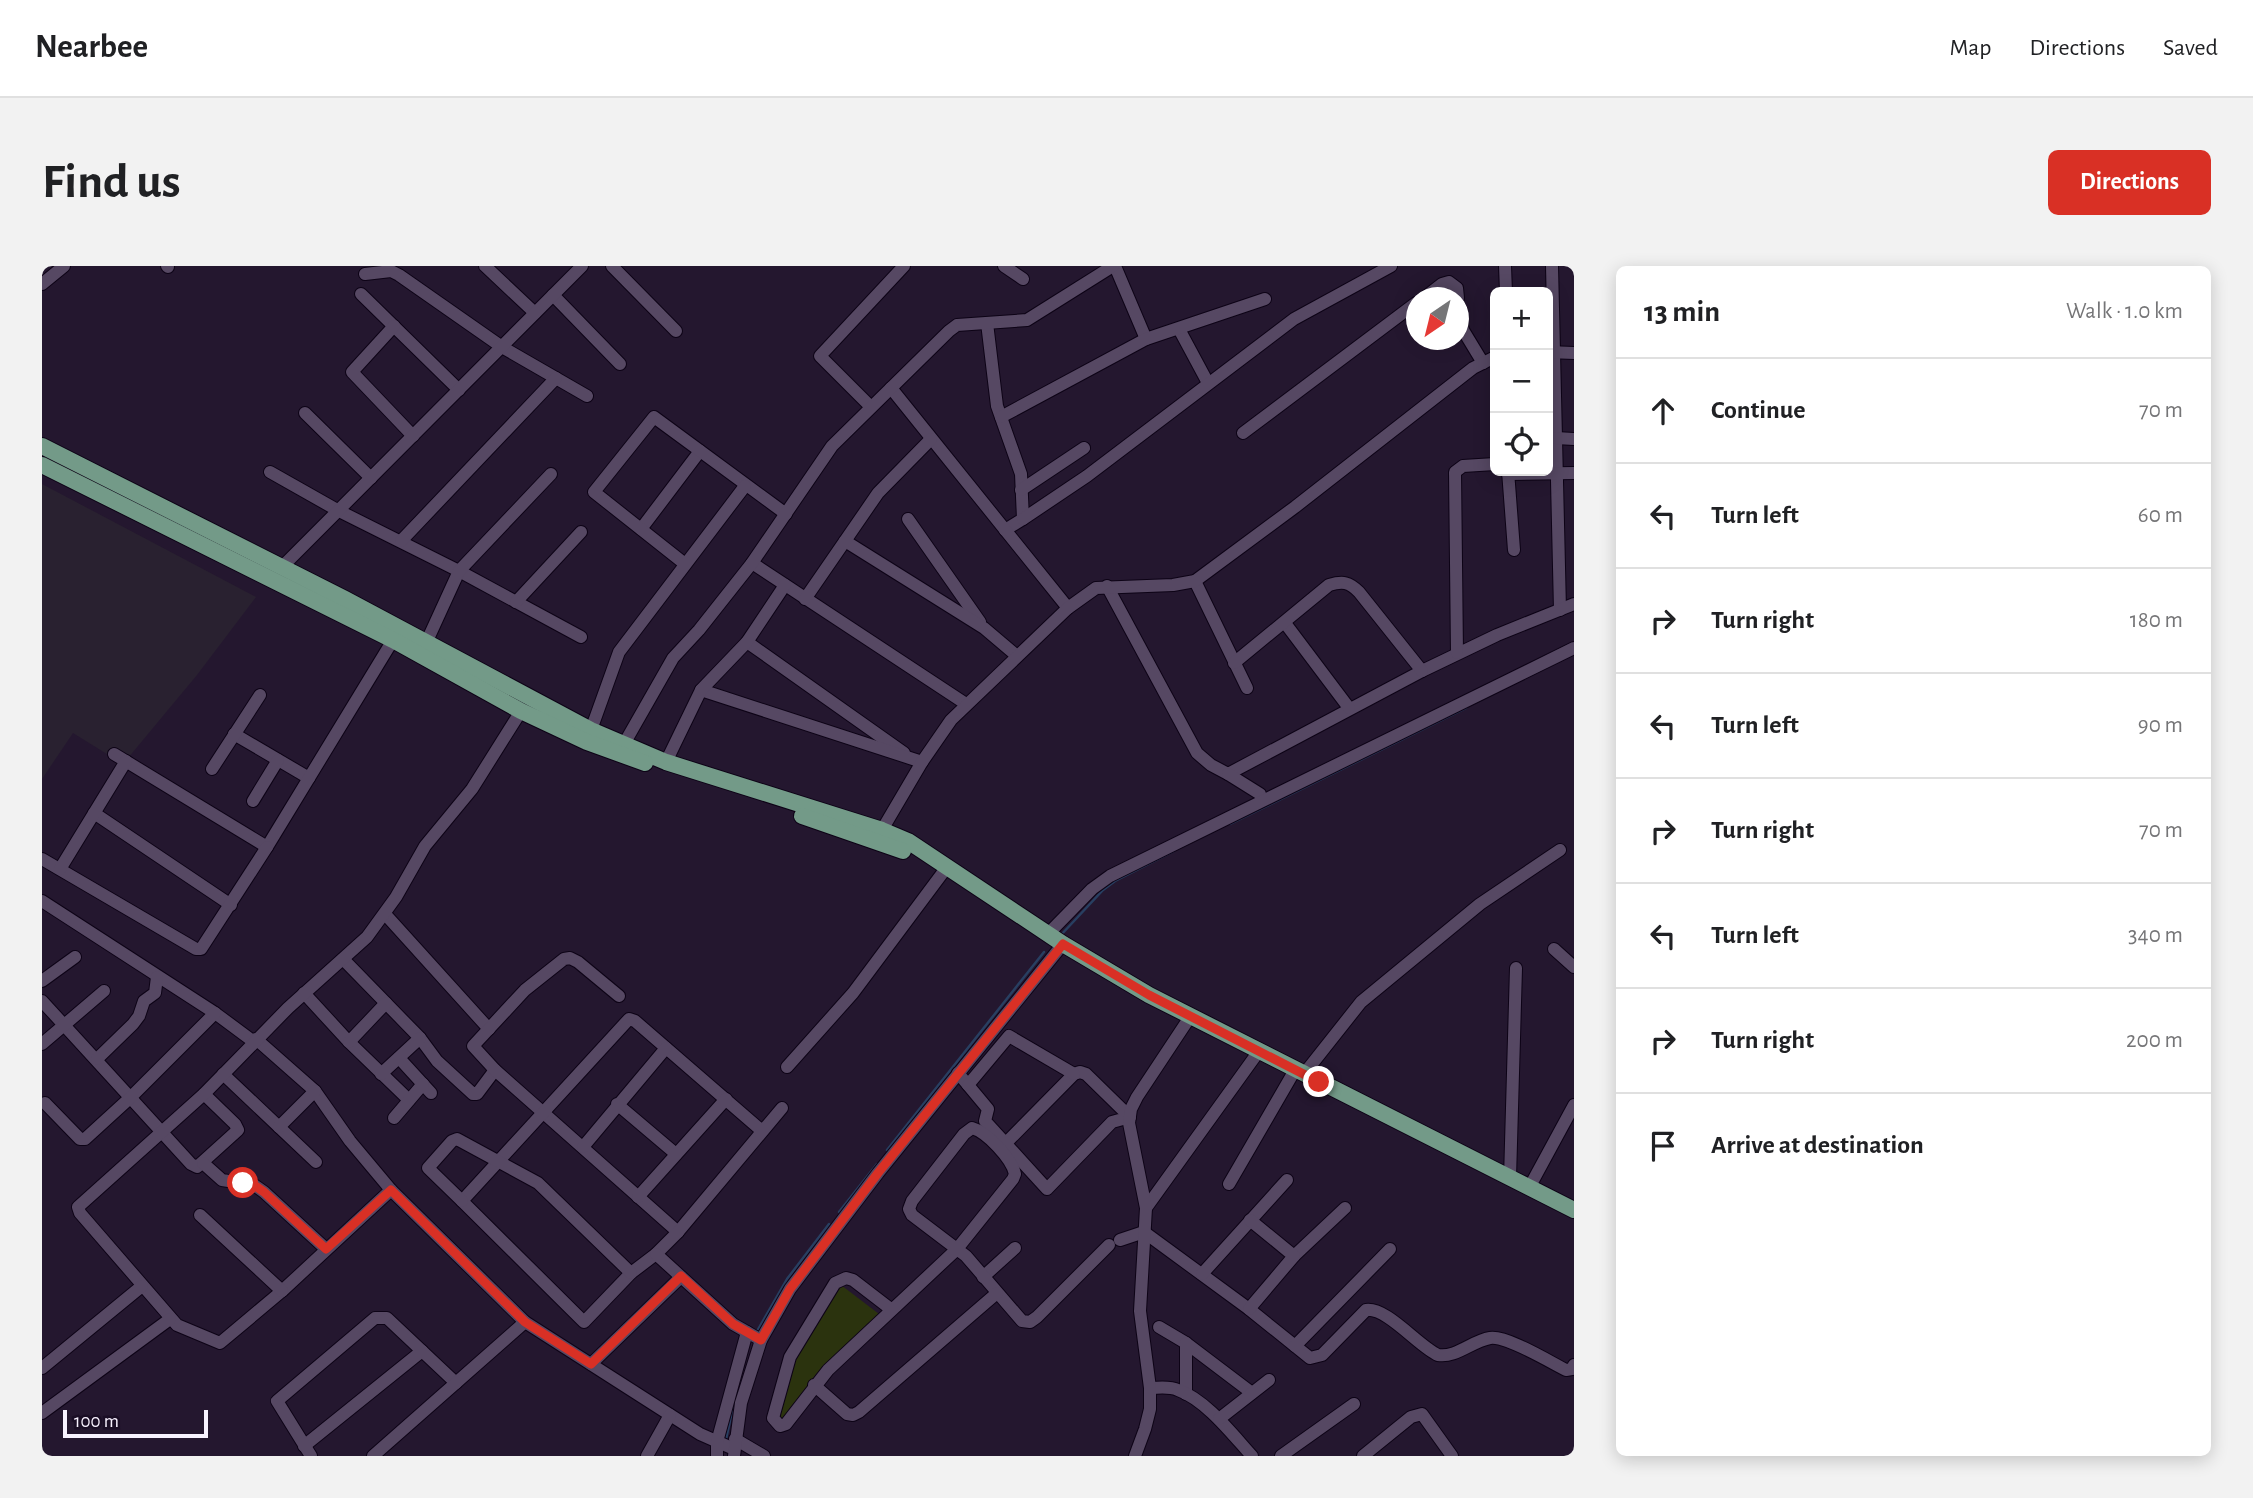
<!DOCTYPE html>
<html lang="en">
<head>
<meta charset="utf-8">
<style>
	:root { --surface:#fff; --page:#f2f2f2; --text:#202124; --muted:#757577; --line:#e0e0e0; --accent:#d93025 }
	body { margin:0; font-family:"Alegreya Sans",sans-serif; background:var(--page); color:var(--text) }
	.controls { position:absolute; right:21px; top:21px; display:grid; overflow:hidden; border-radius:10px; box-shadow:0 4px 18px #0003 }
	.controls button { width:63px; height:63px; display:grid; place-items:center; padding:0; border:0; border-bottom:2px solid var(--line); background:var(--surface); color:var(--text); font:35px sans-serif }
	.compass { position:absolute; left:1364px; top:21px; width:63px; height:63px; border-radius:50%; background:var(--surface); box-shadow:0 4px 18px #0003; rotate:215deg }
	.scale { position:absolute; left:21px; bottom:18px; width:145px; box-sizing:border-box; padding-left:7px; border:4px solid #f8f2ff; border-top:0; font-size:19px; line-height:24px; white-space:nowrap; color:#f8f2ff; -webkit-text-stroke:5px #1a0e25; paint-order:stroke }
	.stop { position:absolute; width:21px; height:21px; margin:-16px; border:5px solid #d93025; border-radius:50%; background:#fff }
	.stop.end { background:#d93025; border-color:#fff; box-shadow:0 2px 7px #0008 }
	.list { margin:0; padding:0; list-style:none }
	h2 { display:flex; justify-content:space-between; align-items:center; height:91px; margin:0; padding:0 28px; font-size:30px }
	h2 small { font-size:23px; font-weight:400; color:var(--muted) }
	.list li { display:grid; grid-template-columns:46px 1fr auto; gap:21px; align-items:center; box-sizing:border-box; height:105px; padding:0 28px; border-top:2px solid var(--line) }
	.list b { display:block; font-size:26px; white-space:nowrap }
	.list em { font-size:23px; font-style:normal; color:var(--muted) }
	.icon { flex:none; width:38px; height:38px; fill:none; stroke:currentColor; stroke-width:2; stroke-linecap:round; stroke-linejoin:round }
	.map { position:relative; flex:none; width:1532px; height:1190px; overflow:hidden; border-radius:10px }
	header { display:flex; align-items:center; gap:42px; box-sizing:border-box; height:98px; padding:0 35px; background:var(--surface); border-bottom:2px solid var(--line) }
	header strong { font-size:33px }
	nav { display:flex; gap:38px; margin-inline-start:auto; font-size:24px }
	.intro { display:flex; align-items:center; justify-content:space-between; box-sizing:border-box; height:168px; padding:0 42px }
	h1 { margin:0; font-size:49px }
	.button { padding:18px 32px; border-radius:10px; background:var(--accent); color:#fff; font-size:24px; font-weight:700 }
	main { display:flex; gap:42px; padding:0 42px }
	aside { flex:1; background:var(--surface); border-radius:10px; box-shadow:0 4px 18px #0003 }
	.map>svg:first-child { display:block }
</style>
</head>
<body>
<header>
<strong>Nearbee</strong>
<nav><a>Map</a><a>Directions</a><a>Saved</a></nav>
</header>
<div class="intro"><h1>Find us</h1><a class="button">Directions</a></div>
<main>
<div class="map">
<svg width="1532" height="1190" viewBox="0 0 1532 1190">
	<rect width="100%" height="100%" fill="#24172f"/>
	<polygon fill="#292130" points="0,218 214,331 155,409 81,498 31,467 0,513"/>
	<polygon fill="#2b330e" points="799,1019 837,1048 774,1108 742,1155 735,1150 751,1096"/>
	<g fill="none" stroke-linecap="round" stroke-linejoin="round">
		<g stroke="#283f61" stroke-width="2.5">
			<polyline points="1188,558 1424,442"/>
			<polyline points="1018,670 1061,624 1073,615 1132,585"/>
			<polyline points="845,884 1002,686"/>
			<polyline points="797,946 835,898"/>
			<polyline points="714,1067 745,1013 787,958"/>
			<polyline points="684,1173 693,1132"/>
		</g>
		<g stroke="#0d0316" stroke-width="14">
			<g id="minor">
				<polyline points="125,0 126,1"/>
				<polyline points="443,0 493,47"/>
				<polyline points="570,0 634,65"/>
				<polyline points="962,0 981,13"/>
				<polyline points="1073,0 1104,73"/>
				<polyline points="1463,0 1464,26"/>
				<polyline points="1510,0 1518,344"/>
				<polyline points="323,8 349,5 357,9 460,81 545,130"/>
				<polyline points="0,18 22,0"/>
				<polyline points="319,28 417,124"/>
				<polyline points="511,29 578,98"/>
				<polyline points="1382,32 1400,18 1407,16 1415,22 1416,32"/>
				<polyline points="1416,42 1421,64 1441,97"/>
				<polyline points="945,57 955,140 979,208 981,253 963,264"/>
				<polyline points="352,60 310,106 371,170"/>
				<polyline points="1137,63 1166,117"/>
				<polyline points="1506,86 1532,87"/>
				<polyline points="849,122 1026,342"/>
				<polyline points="829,141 778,90 862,0"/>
				<polyline points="263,147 329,212"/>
				<polyline points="959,151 1104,73 1223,33"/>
				<polyline points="1201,167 1374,37"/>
				<polyline points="1514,172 1532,173"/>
				<polyline points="1466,205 1472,284"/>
				<polyline points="228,206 297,245 417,305 539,371"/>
				<polyline points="1466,208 1532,207"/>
				<polyline points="979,224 1042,182"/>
				<polyline points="866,253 938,356"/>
				<polyline points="981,253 1045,210 1252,53 1349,0"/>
				<polyline points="599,263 658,185"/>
				<polyline points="359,275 514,112"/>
				<polyline points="803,275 942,362 975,390"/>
				<polyline points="710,297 924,438"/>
				<polyline points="643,298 552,226 612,151 744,248"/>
				<polyline points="239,302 540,0"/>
				<polyline points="1153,315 1205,422"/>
				<polyline points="1065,320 1155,487 1169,499 1186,508 1380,405 1455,369 1532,338"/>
				<polyline points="763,333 836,227 889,173"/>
				<polyline points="474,336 539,266"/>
				<polyline points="1243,357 1307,442"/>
				<polyline points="385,375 417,305 509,208"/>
				<polyline points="705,376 862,487"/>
				<polyline points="1415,387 1413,206 1421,200 1453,198"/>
				<path d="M1192 397 1287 319C1301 315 1307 316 1317 326L1380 405"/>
				<polyline points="659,424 880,496"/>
				<polyline points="549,464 577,386 703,220"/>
				<polyline points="192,468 267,512"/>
				<polyline points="582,478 631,392 657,364 710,297 790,180 907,65 915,59 985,54 1071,0"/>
				<polyline points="72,488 225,581 351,374"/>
				<polyline points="624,496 659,424 705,376 743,319"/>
				<polyline points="170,503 218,429"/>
				<polyline points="1186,508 1218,528"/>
				<polyline points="211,535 236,494"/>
				<polyline points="52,547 189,639"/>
				<polyline points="840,564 880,496 909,454 1026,342 1054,322 1131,319 1153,315 1253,241 1431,102 1453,91"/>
				<polyline points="0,593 154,683 159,683 225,581"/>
				<polyline points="18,603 84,495"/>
				<polyline points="0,635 173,747 212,776"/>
				<polyline points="343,648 447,763"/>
				<polyline points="1006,668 1050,623 1068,610 1532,382"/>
				<polyline points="1512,683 1532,701"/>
				<polyline points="301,693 378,772 395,795 431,828 435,828 453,804"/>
				<polyline points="0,715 33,691"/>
				<polyline points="262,727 307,776 367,834"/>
				<polyline points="577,730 536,696 528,692 522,693 483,724 431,780 453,804 636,966"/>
				<polyline points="0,735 149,898 155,901 196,864 193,858 162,828"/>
				<polyline points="214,773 273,825 308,875 349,924 483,1056 658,1168 692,1183"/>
				<polyline points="307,776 344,737"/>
				<polyline points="0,778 62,725"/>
				<polyline points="357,792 389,827"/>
				<polyline points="55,793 91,758 97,750 102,735 113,727 115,711"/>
				<polyline points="745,801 811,727 905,601"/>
				<polyline points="916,807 946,843 943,855 1005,923 1070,856 1088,851 1044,808 1038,806 1032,808 963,878"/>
				<polyline points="181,808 274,896"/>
				<polyline points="339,808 378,772"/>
				<polyline points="1262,808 1319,736 1438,638 1518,584"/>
				<polyline points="926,819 967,770 1032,808"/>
				<polyline points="3,837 38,873 43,873 89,831 173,747"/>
				<polyline points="575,838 634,888"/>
				<polyline points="352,852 381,818"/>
				<polyline points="237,861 273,825"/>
				<polyline points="720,865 593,755 587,753 420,935 542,1056 589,1007 614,988 636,966 740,842"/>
				<polyline points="541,881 624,782"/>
				<polyline points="161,897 180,914 212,919 222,926 284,983"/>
				<polyline points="1468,912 1474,702"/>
				<polyline points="1187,918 1253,804"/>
				<polyline points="1487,922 1532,839"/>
				<polyline points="349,924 240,1025 178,1077 135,1059 38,947 36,941 162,828 246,742 325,671 354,631 383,580 430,523 479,445"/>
				<polyline points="596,931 684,833"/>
				<polyline points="420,935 386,902 410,875 415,873 496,917 589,1007"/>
				<polyline points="1104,942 1217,785"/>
				<polyline points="158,949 240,1025"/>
				<path d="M1078 974 1102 966 1207 1043 1268 1092 1280 1089 1324 1044C1345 1041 1376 1080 1396 1089 1414 1092 1430 1075 1448 1072 1464 1069 1508 1096 1524 1104L1530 1103 1532 1099"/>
				<polyline points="614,988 691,1058 719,1074"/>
				<polyline points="1252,990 1303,942"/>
				<polyline points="1160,1008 1245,914"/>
				<polyline points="941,1011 973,982"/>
				<polyline points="1207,1043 1252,990 1208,954"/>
				<path d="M850 1044 811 1014 804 1012 793 1017 748 1091 731 1152 738 1160 744 1158 786 1104 915 983 971 913 973 908C970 893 945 866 930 862L922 868 870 935 867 943 870 949 924 990 980 1055 988 1056 995 1051 1067 979"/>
				<polyline points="1117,1061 1144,1077 1210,1127"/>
				<polyline points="1144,1077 1144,1128"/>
				<polyline points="1253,1080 1348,983"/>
				<polyline points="549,1098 639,1011"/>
				<polyline points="0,1102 100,1020"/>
				<polyline points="772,1119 805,1148 811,1149 817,1146 955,1027"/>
				<path d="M1108 1122C1117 1122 1127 1120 1136 1124 1164 1134 1190 1168 1210 1190"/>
				<polyline points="0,1147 128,1053"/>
				<polyline points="1177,1153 1227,1114"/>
				<polyline points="693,1173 722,1190"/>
				<polyline points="262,1180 380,1085"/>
				<polyline points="269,1190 235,1135 333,1052 345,1052 414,1117"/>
				<polyline points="331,1190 483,1056"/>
				<polyline points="605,1190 628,1149"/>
				<polyline points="675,1190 675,1176 705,1066"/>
				<polyline points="692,1190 699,1137 719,1074 748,1023 836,907 1021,678"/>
				<polyline points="1093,1190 1103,1163 1108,1143 1108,1122 1098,1045 1104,942 1087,857 1089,843 1095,831 1148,751"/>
				<polyline points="1239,1190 1312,1138"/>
				<polyline points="1321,1190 1369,1151 1380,1148 1410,1190"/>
			</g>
		</g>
		<g stroke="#0d0316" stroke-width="18">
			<g id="major">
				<polyline points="0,180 303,333 549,464 624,496 840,564 866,575 1021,678 1107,729 1532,944"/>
				<polyline points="0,199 351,374 479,445 545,476 603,497"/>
				<polyline points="760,550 861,585"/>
			</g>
		</g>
		<use href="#minor" stroke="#564863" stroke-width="12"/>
		<use href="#major" stroke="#739a88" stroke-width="16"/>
	</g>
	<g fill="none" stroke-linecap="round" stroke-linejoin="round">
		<polyline stroke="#d93025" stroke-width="9" points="201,917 212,919 222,926 284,983 349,924 483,1056 549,1098 639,1010 691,1058 719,1074 748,1023 836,907 1021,678 1107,729 1277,816"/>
	</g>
</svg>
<div class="controls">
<button>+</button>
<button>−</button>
<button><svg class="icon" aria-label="locate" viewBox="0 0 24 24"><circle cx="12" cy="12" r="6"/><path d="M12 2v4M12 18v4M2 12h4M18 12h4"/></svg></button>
</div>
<svg class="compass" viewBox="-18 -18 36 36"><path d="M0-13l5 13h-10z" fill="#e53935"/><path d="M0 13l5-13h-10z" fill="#757577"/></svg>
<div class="scale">100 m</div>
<div class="stop" style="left:201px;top:917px"></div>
<div class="stop end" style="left:1277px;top:816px"></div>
</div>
<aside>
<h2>13 min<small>Walk · 1.0 km</small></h2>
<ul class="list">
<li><svg class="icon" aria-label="ahead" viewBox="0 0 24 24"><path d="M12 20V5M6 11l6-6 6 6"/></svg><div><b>Continue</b></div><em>70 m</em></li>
<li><svg class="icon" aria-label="left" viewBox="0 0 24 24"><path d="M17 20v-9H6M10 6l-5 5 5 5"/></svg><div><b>Turn left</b></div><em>60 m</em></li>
<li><svg class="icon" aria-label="right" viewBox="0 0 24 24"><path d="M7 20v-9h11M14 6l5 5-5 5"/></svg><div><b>Turn right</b></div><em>180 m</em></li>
<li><svg class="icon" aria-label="left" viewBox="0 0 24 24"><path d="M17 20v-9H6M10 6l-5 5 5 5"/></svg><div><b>Turn left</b></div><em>90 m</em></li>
<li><svg class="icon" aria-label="right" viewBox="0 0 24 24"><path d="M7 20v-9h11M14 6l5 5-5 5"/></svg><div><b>Turn right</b></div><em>70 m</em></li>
<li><svg class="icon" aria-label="left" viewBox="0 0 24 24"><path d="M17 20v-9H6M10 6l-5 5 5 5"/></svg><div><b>Turn left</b></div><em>340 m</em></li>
<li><svg class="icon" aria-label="right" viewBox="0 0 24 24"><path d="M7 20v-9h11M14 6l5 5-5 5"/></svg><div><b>Turn right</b></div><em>200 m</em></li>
<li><svg class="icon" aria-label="arrive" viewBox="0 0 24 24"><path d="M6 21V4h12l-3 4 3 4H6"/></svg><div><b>Arrive at destination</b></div></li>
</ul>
</aside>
</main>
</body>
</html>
